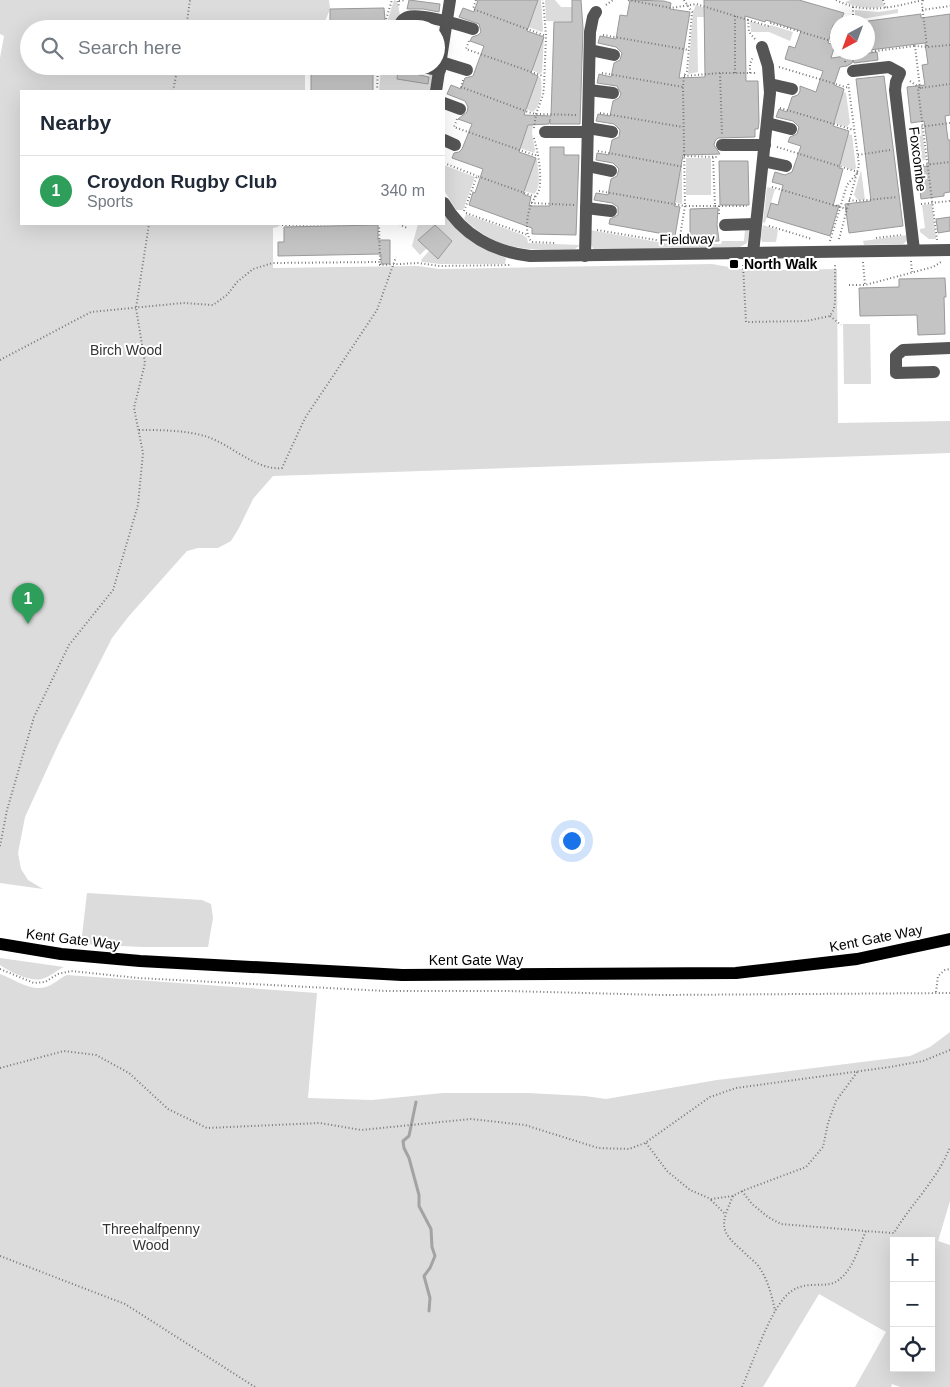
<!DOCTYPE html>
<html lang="en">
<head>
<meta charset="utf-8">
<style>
	:root { --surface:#fff; --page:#f6f6f7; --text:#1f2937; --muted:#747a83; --line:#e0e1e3; --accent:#d93025 }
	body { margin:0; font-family:Helvetica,sans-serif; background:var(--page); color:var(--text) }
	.controls { position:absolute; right:15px; bottom:15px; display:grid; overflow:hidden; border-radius:0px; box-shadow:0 5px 20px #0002 }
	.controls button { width:45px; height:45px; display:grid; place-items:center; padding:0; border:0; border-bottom:1px solid var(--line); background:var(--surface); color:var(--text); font:25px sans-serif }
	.compass { position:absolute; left:830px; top:15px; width:45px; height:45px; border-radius:50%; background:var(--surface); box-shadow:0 5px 20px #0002; rotate:221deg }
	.you { position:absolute; left:571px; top:840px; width:18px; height:18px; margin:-12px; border:4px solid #fff; border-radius:50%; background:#1a73e8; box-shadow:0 0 0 8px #1a73e833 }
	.badge { display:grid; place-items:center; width:32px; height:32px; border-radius:50%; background:var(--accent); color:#fff; font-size:16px; font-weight:700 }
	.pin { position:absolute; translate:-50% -41px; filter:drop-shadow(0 1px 2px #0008) }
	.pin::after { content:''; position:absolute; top:26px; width:18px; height:15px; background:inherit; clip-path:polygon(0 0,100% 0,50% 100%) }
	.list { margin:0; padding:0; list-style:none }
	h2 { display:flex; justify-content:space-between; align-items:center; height:65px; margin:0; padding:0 20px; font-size:21px }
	h2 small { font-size:16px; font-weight:400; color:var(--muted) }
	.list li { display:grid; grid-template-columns:32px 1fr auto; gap:15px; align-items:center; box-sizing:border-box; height:70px; padding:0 20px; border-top:1px solid var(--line) }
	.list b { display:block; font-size:19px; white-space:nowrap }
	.list p { margin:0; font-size:16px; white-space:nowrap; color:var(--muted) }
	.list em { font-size:16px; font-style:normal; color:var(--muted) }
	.icon { flex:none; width:28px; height:28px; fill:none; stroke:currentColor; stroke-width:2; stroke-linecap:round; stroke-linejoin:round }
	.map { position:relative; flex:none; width:950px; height:1387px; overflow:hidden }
	.search { position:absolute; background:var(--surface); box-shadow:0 5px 20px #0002; left:20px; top:20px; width:425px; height:55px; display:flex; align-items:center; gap:12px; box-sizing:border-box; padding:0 18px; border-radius:28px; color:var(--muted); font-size:19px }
	.panel { position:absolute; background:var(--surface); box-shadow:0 5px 20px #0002; left:20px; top:90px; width:425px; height:135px; border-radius:0px }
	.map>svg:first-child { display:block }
</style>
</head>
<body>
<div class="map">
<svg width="950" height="1387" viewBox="0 0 950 1387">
	<rect width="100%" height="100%" fill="#fff"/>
	<g fill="#dcdcdc" fill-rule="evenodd">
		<polygon points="0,0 329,0 330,9 322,29 29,29 29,66 319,67 308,67 305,71 305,91 21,91 21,224 282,224 277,227 273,228 273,268 418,266 439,269 712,264 740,269 779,267 779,270 837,269 838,423 950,421 950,453 273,476 253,499 239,528 231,541 218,548 198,548 187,551 129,616 112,638 59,743 25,817 18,853 21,869 28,880 43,889 0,883 0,58 4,36 0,34"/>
		<polygon points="394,0 397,1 400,15 394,29 385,29"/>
		<polygon points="538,0 541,0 543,30 542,32 528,27"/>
		<polygon points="545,0 555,0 561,7 572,7 572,22 546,21"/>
		<path d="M851 0H882L884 6C873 10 856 7 845 2Z"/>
		<polygon points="696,5 733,17 697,17 698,72 688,74 693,11"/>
		<polygon points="898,9 898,13 855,20 855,10 879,12"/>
		<polygon points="750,21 768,27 771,25 793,32 790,41 769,32 751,32"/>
		<polygon points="544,37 542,72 540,74 532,70"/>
		<polygon points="381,67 398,70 397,79 428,84 430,72 433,74 430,91 379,91"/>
		<path d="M538 76 541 79C542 89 542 105 533 112L526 109Z"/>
		<polygon points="843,92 846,93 850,123 847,127 834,123"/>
		<polygon points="532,115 534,116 532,133 535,150 534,153 520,148"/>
		<polygon points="922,128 926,160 916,161 912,129"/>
		<polygon points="848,134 852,135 856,168 854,170 839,165"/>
		<path d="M536 158 537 160C538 170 542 187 534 194L524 191Z"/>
		<rect x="686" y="158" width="25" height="37"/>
		<polygon points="444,165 475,177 463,210 456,210 444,190"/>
		<polygon points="681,169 682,169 682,204 674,202"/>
		<polygon points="861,170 865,200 858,200 854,195"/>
		<polygon points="767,187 775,189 765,223 763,222"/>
		<polygon points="932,204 936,239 929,239 920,232 920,229 925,228 922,205"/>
		<path d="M444 214C460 236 481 249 506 258L505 264H440L422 262 421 260 429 251 438 258 452 241 435 225 418 240 427 248 420 255 412 246 418 224H444Z"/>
		<path d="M466 214 523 235 527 238 528 243 580 245 575 249C529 250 500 253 464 219Z"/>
		<polygon points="763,225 778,230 776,242 762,242 761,237"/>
		<polygon points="745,228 750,228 747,243 740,247 594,250 590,243 590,230 669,244 721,244 722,241 744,241"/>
		<polygon points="907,235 908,240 903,244 864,245 863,241"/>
		<polygon points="843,324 870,324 871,384 844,384"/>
		<polygon points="87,893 202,900 211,904 213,918 208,947 142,947 81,944"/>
		<path d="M0 958 64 967C57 970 50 977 42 979 30 982 10 972 0 965Z"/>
		<path d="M0 974C14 979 31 992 46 987 53 985 60 978 67 975L317 993 308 1098 372 1100 443 1093H528L585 1096 606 1099 717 1080 910 1056 930 1047 950 1032V1201L938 1241 950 1245V1387H900L892 1384 891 1387H855L886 1332 819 1294 763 1387H0ZM894 1241H931V1368H894Z"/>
	</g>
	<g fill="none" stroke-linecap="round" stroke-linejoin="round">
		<polyline stroke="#a3a3a3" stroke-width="3" points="416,1102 409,1136 403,1141 404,1148 409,1158 419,1195 419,1206 431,1229 432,1247 435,1256 430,1268 424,1276 430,1298 429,1311"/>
	</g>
	<g fill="#c4c4c4" stroke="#999">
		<polygon points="409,0 440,4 439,12 423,9 407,9"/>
		<polygon points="478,0 538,0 527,31 544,37 531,73 538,76 524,115 551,116 554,22 572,22 572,0 581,0 583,28 580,124 550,124 550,119 549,124 528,125 519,152 536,158 523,194 531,197 529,206 550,206 550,147 564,147 564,155 579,155 576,235 532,234 532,228 469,205 473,192 475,193 483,169 452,158 454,153 459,152 462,149 472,124 458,119 467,112 468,107 465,101 447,94 451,85 461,89 465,78 473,76 484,46 470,41 472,37 478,35 481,32 479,24 459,17 463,8 474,12"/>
		<polygon points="630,0 664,1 671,3 670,9 690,12 679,78 705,77 704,0 799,0 844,13 840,22 838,22 838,26 833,25 828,43 835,45 831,58 877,52 878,60 854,63 853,60 852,63 847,66 840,67 834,85 844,89 833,126 849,131 839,168 843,169 833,206 839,205 830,236 767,217 771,203 778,205 783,185 772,182 775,172 785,175 792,172 801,146 788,142 790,137 797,134 799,127 793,121 776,117 779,109 787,112 792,97 798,95 800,91 800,86 816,92 823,71 785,59 789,46 795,48 801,31 766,20 765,22 745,16 746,81 758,81 759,122 758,129 755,129 755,137 718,138 715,141 714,145 720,154 683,155 674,206 680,207 675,236 609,224 610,219 618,215 618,207 612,203 594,200 596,193 608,195 611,179 617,176 619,169 613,163 596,160 597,153 609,155 612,140 619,137 620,130 614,124 596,121 598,114 610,116 613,101 619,98 621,94 617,86 597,83 599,74 611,77 614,63 620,60 622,53 616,47 598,43 600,36 616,39 620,15 627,16"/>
		<polygon points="384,8 385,21 330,22 330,9"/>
		<polygon points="921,14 921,18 950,14 950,115 945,116 948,140 950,140 950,192 944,193 944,196 921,199 917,167 929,166 927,142 924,121 911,123 907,87 925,85 922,65 928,64 925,43 870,50 868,36 868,21"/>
		<polygon points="345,70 373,70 373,91 311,91 311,71"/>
		<polygon points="398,70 429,77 428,84 397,79"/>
		<polygon points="884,76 903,226 849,233 845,204 871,201 856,79"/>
		<polygon points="719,161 748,161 749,205 720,205"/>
		<polygon points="718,208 717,225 719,241 690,242 690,209"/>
		<polygon points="950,217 950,231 938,233 936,219"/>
		<polygon points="378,225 378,240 390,240 390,264 381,264 381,254 278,256 278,242 284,242 284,227"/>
		<polygon points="435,225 452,241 438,259 418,240"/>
		<polygon points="945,278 946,297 944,297 945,334 918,335 917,315 860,316 859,288 899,287 899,279"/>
	</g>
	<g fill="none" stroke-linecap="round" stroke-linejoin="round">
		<g stroke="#777" stroke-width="2" stroke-dasharray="1 2.5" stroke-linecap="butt">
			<polyline points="476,0 473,9 546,36"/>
			<polyline points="628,0 671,8 696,4 748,20"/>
			<polyline points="684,0 692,12 687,71 684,76 683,87 685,206 715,206 713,157"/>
			<path d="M836 0C865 15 893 7 923 0"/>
			<polyline points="883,0 886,9"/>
			<polyline points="923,0 922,4 927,47"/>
			<polyline points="398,1 399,8"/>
			<polyline points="399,1 406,0"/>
			<polyline points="606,5 613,0"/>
			<polyline points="853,7 853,22"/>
			<polyline points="922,10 950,6"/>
			<polyline points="735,16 735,73"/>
			<polyline points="186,29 190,0"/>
			<polyline points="383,29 392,0"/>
			<polyline points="603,35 689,50"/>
			<polyline points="755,39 749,32 748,20 768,26 771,23 838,43"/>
			<polyline points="469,41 466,49 543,76"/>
			<polyline points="868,52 915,46"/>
			<polyline points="846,53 861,52"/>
			<polyline points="845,62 847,52"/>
			<polyline points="388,66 398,68 401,66"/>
			<polyline points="779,67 849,88"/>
			<polyline points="307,69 378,68"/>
			<polyline points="602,73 683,87"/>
			<polyline points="720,73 722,135"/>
			<polyline points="750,73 750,64 753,57"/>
			<polyline points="684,76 720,73 757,73"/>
			<polyline points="463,80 461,87 528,112 536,114 576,115"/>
			<polyline points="910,81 920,88 950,84"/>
			<polyline points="173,91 178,66"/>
			<polyline points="377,91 378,66"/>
			<polyline points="780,108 854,130"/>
			<polyline points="600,113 683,127"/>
			<polyline points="457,119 454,127 534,155 539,155"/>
			<polyline points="534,128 536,114 543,95 544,86 546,36 543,0"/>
			<polyline points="911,128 950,123"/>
			<path d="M534 138C538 153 541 168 540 184 540 193 534 197 531 205 527 214 524 235 532 242L555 243"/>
			<polyline points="777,147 858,172"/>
			<polyline points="598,151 684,167"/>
			<polyline points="858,155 890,150"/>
			<polyline points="684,156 717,157"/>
			<polyline points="444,163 477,176"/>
			<polyline points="916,166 950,162"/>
			<polyline points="772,187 847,209"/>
			<polyline points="599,191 685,206 679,242"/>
			<polyline points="849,200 858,201 897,197"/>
			<polyline points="531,203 574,205"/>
			<polyline points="921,204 950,201"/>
			<polyline points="715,206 747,206"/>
			<polyline points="719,206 719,214"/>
			<polyline points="464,211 477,176 536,197"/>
			<polyline points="466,213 528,235"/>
			<polyline points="379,224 380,262"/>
			<polyline points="399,224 407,228"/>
			<polyline points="282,225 350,224"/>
			<polyline points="769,226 812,239"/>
			<polyline points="597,230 662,241"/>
			<polyline points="876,238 901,235"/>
			<polyline points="839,239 859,165 848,82"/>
			<polyline points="937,240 918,89 920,88 915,46 927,47 950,45"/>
			<polyline points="830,241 847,185 858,172"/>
			<polyline points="911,261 912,272"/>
			<polyline points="863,262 865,285"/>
			<polyline points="743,265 746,322 806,321 830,316 834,309 835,301 835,263"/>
			<polyline points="849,285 865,285 933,267 941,262"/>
			<polyline points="830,316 841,325"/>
			<polyline points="0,360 91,312 183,303 213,305 227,295 237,282 253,269 273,263 380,262 380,265 418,263 440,266 510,265"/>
			<path d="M139 430C161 430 186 430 208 437 231 445 257 471 282 468L305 418 377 310 396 257"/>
			<polyline points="0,846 7,810 34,717 69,645 113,590 138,505 143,453 134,408 145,363 136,308 149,224"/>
			<polyline points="0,969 34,983 45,982 58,974 71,971 138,978 385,991 508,991 662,995 950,993"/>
			<polyline points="936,992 938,976 945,970 950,969"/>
			<polyline points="0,1068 64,1051 96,1055 129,1073 168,1109 207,1128 320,1123 361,1130 471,1119 525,1125 598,1148 629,1149 645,1143 710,1097 736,1088 890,1067 923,1061 950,1050"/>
			<polyline points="646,1143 667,1171 690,1190 711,1199 733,1196 742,1191 806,1167 823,1147 828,1123 836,1101 858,1071"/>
			<polyline points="742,1191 752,1204 768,1217 781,1224 866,1231"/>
			<path d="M733 1196C720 1226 719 1231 745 1253 749 1258 756 1262 759 1267 768 1280 772 1296 775 1311"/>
			<polyline points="711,1200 725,1214"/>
			<polyline points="0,1256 125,1304 255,1387"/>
			<path d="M742 1387C753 1362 768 1316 785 1297 805 1275 826 1293 841 1278 854 1267 859 1246 866 1231L894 1233C911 1204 938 1179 950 1147"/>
		</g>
		<g stroke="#555" stroke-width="12">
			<path d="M398 29C400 23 402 19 408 17 420 13 460 25 473 29"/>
			<polyline points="590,50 614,55"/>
			<polyline points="441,62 467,70"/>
			<polyline points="415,66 440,70"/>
			<polyline points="853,71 889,67 900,73 896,82 895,90 914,250"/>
			<polyline points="770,84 792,89"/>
			<polyline points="589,90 613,93"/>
			<polyline points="436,91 450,0"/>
			<polyline points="444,103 460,109"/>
			<polyline points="767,123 791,129"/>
			<polyline points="588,128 612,132"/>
			<polyline points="545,132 588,132"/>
			<polyline points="444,140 455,145"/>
			<polyline points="722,145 765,145"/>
			<polyline points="763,161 786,166"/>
			<polyline points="587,166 611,171"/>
			<path d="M444 203C462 235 494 252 530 256L950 250"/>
			<polyline points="586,208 611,211"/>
			<polyline points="725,225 755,224"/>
			<polyline points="753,253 770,93 768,66 762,47"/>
			<polyline points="585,256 590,32 593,17 596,12"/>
			<polyline points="934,372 896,373 896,356 903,350 950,348"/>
		</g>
		<polyline stroke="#000" stroke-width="12" points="0,944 61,954 140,961 402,975 736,973 857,959 950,939"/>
	</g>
	<rect fill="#000" stroke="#fff" stroke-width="2" x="729" y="259" width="10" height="10" rx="2.5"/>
	<g text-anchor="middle" stroke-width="4" stroke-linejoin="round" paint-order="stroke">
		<g font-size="14" fill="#000" stroke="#fff">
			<text transform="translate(918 159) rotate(83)" y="5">Foxcombe</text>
			<text transform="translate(687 239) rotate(-1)" y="5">Fieldway</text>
			<text transform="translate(876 938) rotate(-11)" y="5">Kent Gate Way</text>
			<text transform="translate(73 939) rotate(7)" y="5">Kent Gate Way</text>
			<text x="476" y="965">Kent Gate Way</text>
		</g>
		<g font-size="14" font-weight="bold" fill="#000" stroke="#fff" text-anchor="start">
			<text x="744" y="269">North Walk</text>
		</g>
		<g font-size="14" fill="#333" stroke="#fff">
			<text x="126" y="355">Birch Wood</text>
			<text x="151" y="1234">Threehalfpenny<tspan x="151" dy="16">Wood</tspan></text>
		</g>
	</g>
</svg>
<div class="controls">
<button>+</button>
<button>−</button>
<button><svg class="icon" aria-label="locate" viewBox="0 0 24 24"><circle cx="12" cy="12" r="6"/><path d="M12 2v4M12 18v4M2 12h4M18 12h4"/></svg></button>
</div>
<svg class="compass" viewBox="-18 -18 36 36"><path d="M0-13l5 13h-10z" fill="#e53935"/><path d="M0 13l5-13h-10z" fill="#747a83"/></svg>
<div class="you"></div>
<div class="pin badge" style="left:28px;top:624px;background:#2e9e5b">1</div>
<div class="search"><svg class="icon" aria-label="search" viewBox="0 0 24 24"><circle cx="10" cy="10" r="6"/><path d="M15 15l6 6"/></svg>Search here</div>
<section class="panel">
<h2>Nearby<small></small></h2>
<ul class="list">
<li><span class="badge" style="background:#2e9e5b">1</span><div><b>Croydon Rugby Club</b><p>Sports</p></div><em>340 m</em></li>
</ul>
</section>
</div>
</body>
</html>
